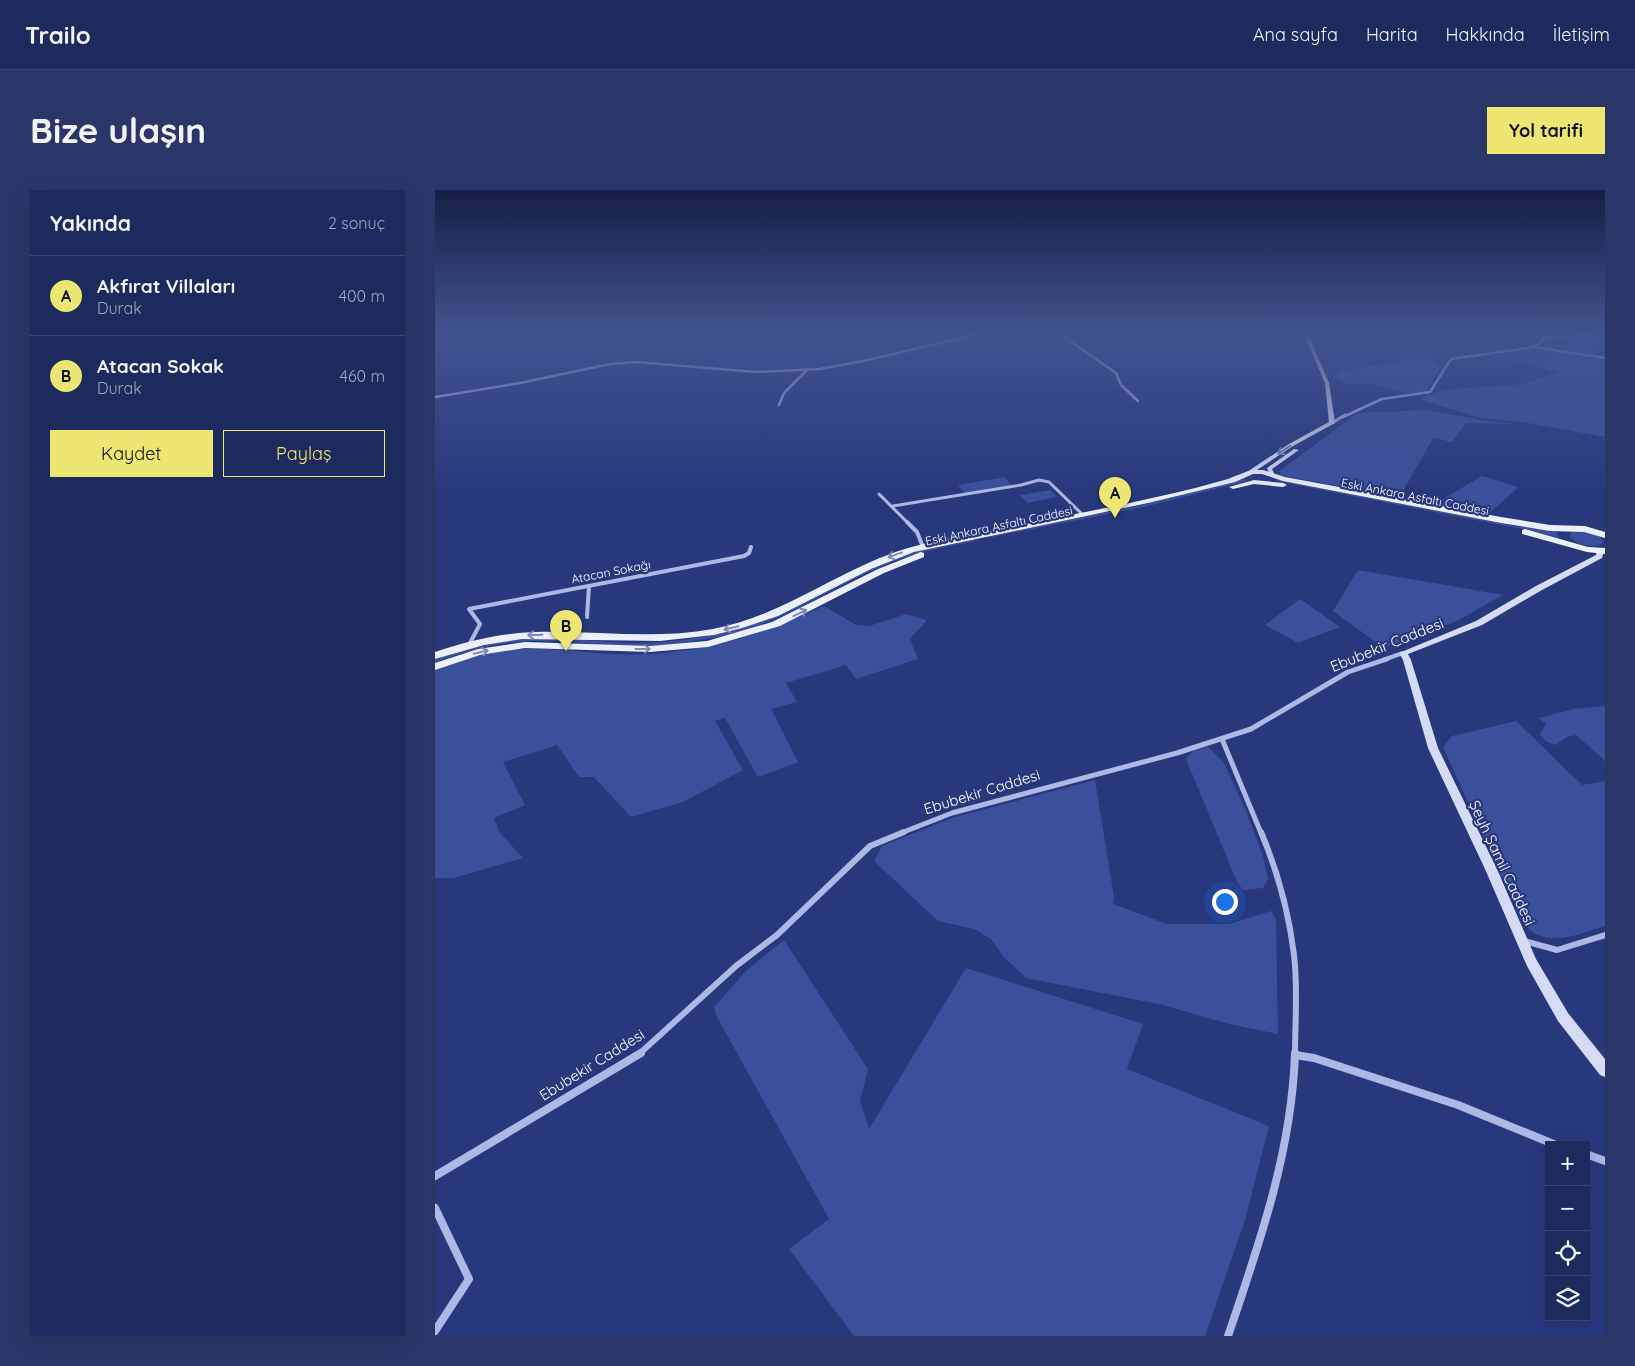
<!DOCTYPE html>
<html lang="tr">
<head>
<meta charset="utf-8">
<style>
	:root { --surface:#1d2a5e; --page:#2a3667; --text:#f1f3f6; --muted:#a0a7bc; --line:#3b4673; --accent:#ede672 }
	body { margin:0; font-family:Quicksand,sans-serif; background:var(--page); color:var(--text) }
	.controls { position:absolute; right:15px; bottom:15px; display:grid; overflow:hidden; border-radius:0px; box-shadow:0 5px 20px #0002 }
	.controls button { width:45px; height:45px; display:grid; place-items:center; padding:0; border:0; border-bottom:1px solid var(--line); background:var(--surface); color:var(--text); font:25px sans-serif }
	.you { position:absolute; left:789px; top:711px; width:18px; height:18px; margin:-12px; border:4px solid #fff; border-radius:50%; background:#1a73e8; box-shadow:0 0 0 8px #1a73e833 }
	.badge { display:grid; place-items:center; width:32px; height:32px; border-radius:50%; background:var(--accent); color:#111; font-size:16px; font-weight:700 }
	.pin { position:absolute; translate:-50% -41px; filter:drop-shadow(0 1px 2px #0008) }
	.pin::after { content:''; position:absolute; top:26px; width:18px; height:15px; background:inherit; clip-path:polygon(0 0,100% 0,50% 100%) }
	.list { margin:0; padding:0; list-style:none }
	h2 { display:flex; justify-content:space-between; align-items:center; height:65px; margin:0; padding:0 20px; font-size:21px }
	h2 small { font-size:16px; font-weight:400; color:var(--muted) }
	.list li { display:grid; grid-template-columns:32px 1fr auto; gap:15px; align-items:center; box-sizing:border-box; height:80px; padding:0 20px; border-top:1px solid var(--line) }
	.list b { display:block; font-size:19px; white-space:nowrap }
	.list p { margin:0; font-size:16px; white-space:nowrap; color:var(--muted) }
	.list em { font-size:16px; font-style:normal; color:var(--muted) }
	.actions { display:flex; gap:10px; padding:15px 20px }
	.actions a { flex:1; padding:11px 0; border:1px solid var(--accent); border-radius:0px; text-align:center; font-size:18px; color:var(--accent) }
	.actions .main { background:var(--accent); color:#111 }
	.icon { flex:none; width:28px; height:28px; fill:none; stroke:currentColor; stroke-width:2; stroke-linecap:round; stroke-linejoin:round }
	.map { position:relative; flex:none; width:1170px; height:1146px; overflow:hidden; border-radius:0px }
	header { display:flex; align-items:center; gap:30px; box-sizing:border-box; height:70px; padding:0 25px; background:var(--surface); border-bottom:1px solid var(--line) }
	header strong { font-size:24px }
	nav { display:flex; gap:28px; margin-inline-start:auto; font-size:18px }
	.intro { display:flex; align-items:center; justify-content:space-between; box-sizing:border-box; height:120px; padding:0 30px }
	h1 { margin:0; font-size:35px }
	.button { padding:12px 22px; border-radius:0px; background:var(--accent); color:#111; font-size:18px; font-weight:700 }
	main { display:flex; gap:30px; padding:0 30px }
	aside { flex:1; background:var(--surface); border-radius:0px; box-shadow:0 5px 20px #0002 }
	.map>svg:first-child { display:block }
</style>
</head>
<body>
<header>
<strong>Trailo</strong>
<nav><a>Ana sayfa</a><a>Harita</a><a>Hakkında</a><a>İletişim</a></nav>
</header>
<div class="intro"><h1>Bize ulaşın</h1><a class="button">Yol tarifi</a></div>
<main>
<aside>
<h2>Yakında<small>2 sonuç</small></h2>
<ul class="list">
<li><span class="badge">A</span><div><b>Akfırat Villaları</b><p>Durak</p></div><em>400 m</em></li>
<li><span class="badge">B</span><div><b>Atacan Sokak</b><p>Durak</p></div><em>460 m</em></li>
</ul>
<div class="actions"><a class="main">Kaydet</a><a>Paylaş</a></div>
</aside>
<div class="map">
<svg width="1170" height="1146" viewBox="0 0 1170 1146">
	<rect width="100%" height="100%" fill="#27387d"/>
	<g fill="#3b509a">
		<polygon points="1170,142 1170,156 1162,155 1161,166 1136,162 1137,147 1160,146"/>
		<path d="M1101 158 1170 170V247L1087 232 1046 228 987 210V207C1016 196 1048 198 1079 195 1094 194 1110 186 1124 182L1060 166Z"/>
		<path d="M982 161 992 164 1005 179 990 202C964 207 957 196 935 194 925 193 915 195 906 193L908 191 899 189V185L907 180 963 173 970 165Z"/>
		<polygon points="994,220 1044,230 1081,234 1031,233 1017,252 998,248 964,308 855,287 846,285 844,281 923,223"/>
		<polygon points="1047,286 1084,297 1052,325 998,315"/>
		<polygon points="570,287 577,296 530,304 523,295"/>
		<polygon points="809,289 812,291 713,316 552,348 551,346 707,315"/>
		<polygon points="842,289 1074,335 1121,341 1124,348 1107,343 841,291"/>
		<polygon points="615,300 622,307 592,313 585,305"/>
		<path d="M1147 341C1155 343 1167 344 1168 353 1158 359 1141 355 1134 346L1137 342Z"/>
		<path d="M538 348 540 351C509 357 478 363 449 375 393 399 344 435 283 447 256 452 229 456 201 456 168 456 136 451 103 451 68 451 32 459 0 473V469C29 459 58 452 88 449 125 445 164 453 202 453 231 453 260 449 288 443 342 431 387 400 437 378 469 363 504 355 538 348Z"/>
		<polygon points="923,380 1068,405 1020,432 954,456 942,453 898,421"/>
		<polygon points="865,409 905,437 863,453 830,435"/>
		<path d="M386 417H391L421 435 434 436 471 424 492 430 475 449 483 469 421 489 411 475 351 493 362 512 336 519 363 572 323 587 290 528 280 531 308 580 248 612 196 627 159 587H144L122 555 68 572 90 615 59 628 65 643 88 668 19 688H0V480C26 469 56 460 85 459 128 457 171 467 214 464 275 461 332 443 386 417Z"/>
		<polygon points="1170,516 1170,571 1141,545 1132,547 1120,555 1110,551 1105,544 1111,534 1104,528 1139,519"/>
		<path d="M1081 531 1147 595 1170 591V736C1141 745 1107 761 1086 730L1008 557 1017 546Z"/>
		<polygon points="773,557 788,571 811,621 828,666 833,689 828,698 808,700 802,692 751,569 758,561"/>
		<polygon points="660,590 679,707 678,714 732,734 794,734 836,721 841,729 843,844 794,834 728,815 591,788 568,766 556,749 539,739 503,731 439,671 447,656 517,628"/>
		<polygon points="349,750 433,879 425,911 434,939 531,778 708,834 692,879 834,936 810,1030 770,1146 419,1146 354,1059 394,1029 281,825 279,817 312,780"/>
	</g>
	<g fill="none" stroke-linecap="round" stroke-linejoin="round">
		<g stroke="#acb8e5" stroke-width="2.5">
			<polyline points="630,142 631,148 681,183 686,195 703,211"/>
			<polyline points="1099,157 1170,168"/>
			<polyline points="0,207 85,193 175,174 201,172 321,182 385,179 433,170 552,142"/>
			<polyline points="344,215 349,203 372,180"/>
			<polyline points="908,227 947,209 995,202 1016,169 1093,158 1103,155 1110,147 1158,145 1165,142"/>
		</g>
		<g stroke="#acb8e5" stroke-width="3">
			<polyline points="897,233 910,225"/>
			<polyline points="444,304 474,334"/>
			<polyline points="458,316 586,295 604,290 614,292 648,325"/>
		</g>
		<g stroke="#acb8e5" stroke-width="4">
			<polyline points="472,332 482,342 488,357"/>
			<polyline points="152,427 154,396"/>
			<polyline points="34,455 45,434 34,419 309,366 314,363 316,357"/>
			<polyline points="948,470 968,463"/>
		</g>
		<g stroke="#acb8e5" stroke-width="5">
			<polyline points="787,549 826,643"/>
			<polyline points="466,643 517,623 742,563 816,539 913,482 952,469"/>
		</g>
		<g stroke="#acb8e5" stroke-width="6">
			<path d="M826 642C842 680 854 723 859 765 863 797 860 832 860 865"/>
			<polyline points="1089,751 1122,760 1170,745"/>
			<polyline points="203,865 301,776 342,745 435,656 469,642"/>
		</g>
		<g stroke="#acb8e5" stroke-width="8">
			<polyline points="860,865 879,868 1023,915 1121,955"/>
			<polyline points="1151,964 1170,971"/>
			<polyline points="0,986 206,863"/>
			<polyline points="0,1018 34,1089 0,1141"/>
			<path d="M793 1146C824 1055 857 961 860 863"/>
		</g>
		<g fill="#d5dbf5" fill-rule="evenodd">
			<polygon points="868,142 872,142 894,193 900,233 858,256 816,284 812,284 812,282 854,254 894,232 890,193"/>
			<polygon points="859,259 864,260 837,279 840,285 835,286 832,278"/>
			<polygon points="1162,359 1169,361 1167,368 1107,400 1047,435 973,464 976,470 1003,558 1062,679 1101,769 1133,823 1170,869 1170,887 1165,885 1123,831 1092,776 1050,679 993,558 968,470 964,463 1041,431 1101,396 1161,365"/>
		</g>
		<g fill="#eceffd" fill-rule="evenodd">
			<path d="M817 280H828L850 287 1066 327 1115 335 1150 336 1170 342V348L1149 342 1115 341 1066 333 848 291 827 284H818L800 292 713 313 479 362 436 379 343 426 307 438 279 445 225 451 87 449 49 455 0 469V462C32 451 66 443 100 442 159 440 218 450 278 439 349 426 405 378 473 358 508 348 546 343 582 336 652 321 724 309 793 289 801 286 809 282 817 280Z"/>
			<polygon points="819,290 848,293 852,295 848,297 819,294 798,299 794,297"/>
			<polygon points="1090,339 1153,357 1170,358 1170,364 1152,362 1087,344 1087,340"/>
			<polygon points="486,362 489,363 489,367 449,383 345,436 273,457 215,462 90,458 45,465 0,480 0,473 43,459 90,452 215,456 272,451 337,432 443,379"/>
		</g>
	</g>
	<defs><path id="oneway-shaft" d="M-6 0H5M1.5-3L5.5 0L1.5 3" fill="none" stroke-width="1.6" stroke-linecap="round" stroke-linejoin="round" transform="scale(1.25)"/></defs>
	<use stroke="#7581b3" href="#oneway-shaft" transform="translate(849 260) rotate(147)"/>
	<g stroke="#808ab7">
		<use href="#oneway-shaft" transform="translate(460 365) rotate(160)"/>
		<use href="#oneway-shaft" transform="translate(365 423) rotate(-25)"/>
		<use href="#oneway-shaft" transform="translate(296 438) rotate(166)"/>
		<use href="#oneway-shaft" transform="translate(100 445) rotate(178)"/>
		<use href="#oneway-shaft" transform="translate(208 459)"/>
		<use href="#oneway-shaft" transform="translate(46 462) rotate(-13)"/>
	</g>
	<linearGradient id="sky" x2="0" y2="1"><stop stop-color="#151f45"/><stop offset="0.47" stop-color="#41538f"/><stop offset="1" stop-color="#41538f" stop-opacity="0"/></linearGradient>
	<rect width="1170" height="303" fill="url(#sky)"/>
	<g text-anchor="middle" stroke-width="4.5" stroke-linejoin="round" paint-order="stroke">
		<g font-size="12" fill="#fff" stroke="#27387d">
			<text transform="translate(980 307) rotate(11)" y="4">Eski Ankara Asfaltı Caddesi</text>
			<text transform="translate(564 336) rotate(-12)" y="4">Eski Ankara Asfaltı Caddesi</text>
			<text transform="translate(176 382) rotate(-11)" y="4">Atacan Sokağı</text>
		</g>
		<g font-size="15" fill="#fff" stroke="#27387d">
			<text transform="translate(952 455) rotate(-22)" y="5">Ebubekir Caddesi</text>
			<text transform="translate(547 602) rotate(-17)" y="5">Ebubekir Caddesi</text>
			<text transform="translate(1067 673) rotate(65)" y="5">Şeyh Şamil Caddesi</text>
			<text transform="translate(157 875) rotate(-32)" y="5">Ebubekir Caddesi</text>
		</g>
	</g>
</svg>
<div class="controls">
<button>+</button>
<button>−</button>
<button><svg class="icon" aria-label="locate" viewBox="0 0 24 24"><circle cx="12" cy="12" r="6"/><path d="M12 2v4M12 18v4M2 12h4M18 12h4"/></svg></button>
<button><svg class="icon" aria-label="layers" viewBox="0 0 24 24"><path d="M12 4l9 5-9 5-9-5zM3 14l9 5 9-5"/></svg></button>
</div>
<div class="you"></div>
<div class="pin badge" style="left:680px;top:328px">A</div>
<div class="pin badge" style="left:131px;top:461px">B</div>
</div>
</main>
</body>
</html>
